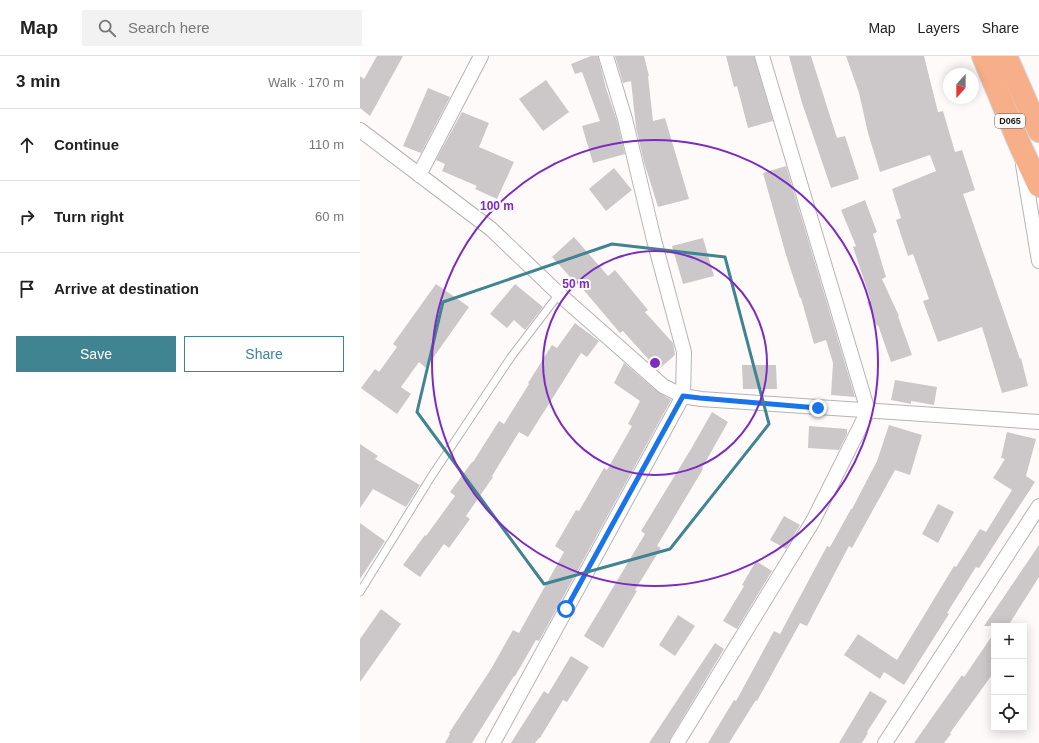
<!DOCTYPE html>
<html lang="en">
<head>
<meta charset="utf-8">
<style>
	:root { --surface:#fff; --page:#f2f2f2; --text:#222; --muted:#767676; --line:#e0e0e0; --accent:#408492 }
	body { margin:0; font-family:Helvetica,sans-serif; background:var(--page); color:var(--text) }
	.controls { position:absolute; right:12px; bottom:12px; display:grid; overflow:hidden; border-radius:0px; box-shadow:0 2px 10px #0003 }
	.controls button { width:36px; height:36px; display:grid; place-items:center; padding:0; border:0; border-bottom:1px solid var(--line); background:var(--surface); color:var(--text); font:20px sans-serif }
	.compass { position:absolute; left:583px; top:12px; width:36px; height:36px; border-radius:50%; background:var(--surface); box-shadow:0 2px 10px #0003; rotate:201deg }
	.stop { position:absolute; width:12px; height:12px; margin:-9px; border:3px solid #1a73e8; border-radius:50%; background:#fff }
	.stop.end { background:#1a73e8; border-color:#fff; box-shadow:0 1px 4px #0008 }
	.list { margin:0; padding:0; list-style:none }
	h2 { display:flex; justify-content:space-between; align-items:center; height:52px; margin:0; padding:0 16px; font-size:17px }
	h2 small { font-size:13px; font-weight:400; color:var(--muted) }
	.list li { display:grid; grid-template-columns:26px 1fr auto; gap:12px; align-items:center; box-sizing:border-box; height:72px; padding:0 16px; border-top:1px solid var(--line) }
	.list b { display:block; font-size:15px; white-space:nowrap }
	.list em { font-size:13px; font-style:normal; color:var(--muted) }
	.actions { display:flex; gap:8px; padding:12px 16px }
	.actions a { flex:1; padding:9px 0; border:1px solid var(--accent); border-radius:0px; text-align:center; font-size:14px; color:var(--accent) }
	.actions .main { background:var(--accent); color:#fff }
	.icon { flex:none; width:22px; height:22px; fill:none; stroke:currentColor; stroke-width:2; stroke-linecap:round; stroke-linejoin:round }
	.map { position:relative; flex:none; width:679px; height:687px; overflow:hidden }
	header { display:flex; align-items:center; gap:24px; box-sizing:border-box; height:56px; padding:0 20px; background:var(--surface); border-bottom:1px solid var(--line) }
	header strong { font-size:19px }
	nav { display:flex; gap:22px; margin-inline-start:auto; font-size:14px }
	.search { width:280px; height:36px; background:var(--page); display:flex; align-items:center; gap:10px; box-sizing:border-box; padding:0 14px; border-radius:0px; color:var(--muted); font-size:15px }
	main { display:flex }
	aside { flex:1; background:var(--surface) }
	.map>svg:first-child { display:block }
</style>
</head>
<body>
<header>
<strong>Map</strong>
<div class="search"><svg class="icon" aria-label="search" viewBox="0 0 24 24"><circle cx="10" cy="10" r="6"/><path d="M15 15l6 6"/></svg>Search here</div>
<nav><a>Map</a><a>Layers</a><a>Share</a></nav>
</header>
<main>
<aside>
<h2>3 min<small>Walk · 170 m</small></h2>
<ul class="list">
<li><svg class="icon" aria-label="ahead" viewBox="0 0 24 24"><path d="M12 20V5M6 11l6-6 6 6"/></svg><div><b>Continue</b></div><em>110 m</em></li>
<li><svg class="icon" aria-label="right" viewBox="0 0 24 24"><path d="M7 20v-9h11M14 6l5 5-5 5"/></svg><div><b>Turn right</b></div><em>60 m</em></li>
<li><svg class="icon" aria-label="arrive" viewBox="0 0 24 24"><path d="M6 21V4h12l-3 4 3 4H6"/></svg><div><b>Arrive at destination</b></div></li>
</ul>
<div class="actions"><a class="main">Save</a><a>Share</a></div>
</aside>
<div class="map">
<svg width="679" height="687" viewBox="0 0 679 687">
	<rect width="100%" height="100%" fill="#fffafa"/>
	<g fill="#ccc8ca">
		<polygon points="17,0 43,0 10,60 0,52 0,20 4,23"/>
		<polygon points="231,0 238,0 246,32 257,65 265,98 233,107 222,70 240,65 222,16 215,18 211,8"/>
		<polygon points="255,0 284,0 289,20 288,20 293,65 305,62 329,143 298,151 284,106 276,72 271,25 263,27"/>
		<polygon points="366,0 394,0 413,65 388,72 377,30 374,31"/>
		<polygon points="429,0 451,0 477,82 485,80 499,123 471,132 442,47"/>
		<polygon points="486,0 564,0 578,56 583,55 595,96 602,94 615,134 603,138 660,303 661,302 668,330 642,337 622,271 578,286 563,245 569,243 553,198 548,200 536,164 541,162 532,133 576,115 570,99 520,116 508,77 499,37"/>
		<polygon points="186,24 209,56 183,75 159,43"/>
		<polygon points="68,32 90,41 61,97 43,90"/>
		<polygon points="102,56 129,67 119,91 154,106 137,143 115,133 117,130 82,115 85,108 76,104"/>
		<polygon points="426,110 495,341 471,339 473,307 466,284 454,288 441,242 440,242 426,199 403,117"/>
		<polygon points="254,112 272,134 246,155 229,133"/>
		<polygon points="505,144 517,176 513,178 526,221 522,223 539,260 538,260 552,299 531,306 518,269 517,270 507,246 511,245 493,191 496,190 481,154"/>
		<polygon points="214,181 248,220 255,214 288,254 285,256 313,287 315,299 298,314 263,275 260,277 222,232 221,233 192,201"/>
		<polygon points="343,182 354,220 323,228 312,190"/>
		<polygon points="76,228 109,251 66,312 59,306 41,331 51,338 37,358 1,332 15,313 19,316 37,291 33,288"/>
		<polygon points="155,228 183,251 165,274 154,264 147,272 130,258"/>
		<polygon points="215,267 239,285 227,301 221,297 168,381 159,376 132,420 133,421 106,460 110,463 89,492 84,488 60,521 43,509 65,479 66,480 95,440 90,436 112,406 113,406 139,365 144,368 169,328 168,327 192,289 197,292"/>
		<polygon points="264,307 298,336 311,344 179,585 176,584 155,620 154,620 112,687 85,687 90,678 89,677 131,613 153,574 159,577 204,496 195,490 216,454 219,455 244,412 247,414 272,370 268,368 280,345 254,327"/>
		<polygon points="382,309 416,309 417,333 383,333"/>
		<polygon points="535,324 577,331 574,349 551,345 551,348 531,344"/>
		<polygon points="352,356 368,366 342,412 343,413 297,490 301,492 275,534 277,535 243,592 224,580 285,478 281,475 331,393"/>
		<polygon points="529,369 562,379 550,419 535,414 492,492 489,490 447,570 440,567 397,645 396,644 369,687 348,687 374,644 376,645 414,575 420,578 467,490 470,491 491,453 492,453 517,405"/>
		<polygon points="449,370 487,373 487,378 479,394 448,392"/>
		<polygon points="647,376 676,383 666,420 675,426 619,512 616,511 587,557 589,558 544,629 524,616 520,623 484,599 498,578 537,604 594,510 596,511 620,473 626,476 652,434 633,422 645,403 641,402"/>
		<polygon points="0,388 18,400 15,403 60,429 46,451 13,433 0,452"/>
		<polygon points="578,448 594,456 578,487 562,478"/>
		<polygon points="424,460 440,469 426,493 410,484"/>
		<polygon points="0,467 25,485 0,523"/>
		<polygon points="679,489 679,521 648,570 624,570"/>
		<polygon points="396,505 412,515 377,573 363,565 384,530 382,529"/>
		<polygon points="21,553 41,568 0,626 0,583"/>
		<polygon points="318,559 335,570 315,600 299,589"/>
		<polygon points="634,577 634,616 590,677 591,678 584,687 554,687 602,619 604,621"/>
		<polygon points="355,587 364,593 310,683 309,687 289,687"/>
		<polygon points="211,600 229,611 207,646 203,644 180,682 179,682 175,687 151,687 184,635 188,638"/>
		<polygon points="510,635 527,645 507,676 508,677 502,687 479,687"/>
	</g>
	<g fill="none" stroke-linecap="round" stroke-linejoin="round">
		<g stroke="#b8b3b3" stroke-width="9">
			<polyline id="lane" points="0,536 71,421 151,301 199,238"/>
		</g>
		<g stroke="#b8b3b3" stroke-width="16">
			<g id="street">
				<polyline points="0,74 131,173 199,238 303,330 323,340 341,343 679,366"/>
				<polyline points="663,109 679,205"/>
				<polyline points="59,119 121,0"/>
				<polyline points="133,687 323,340 324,296 294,184 265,63 246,0"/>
				<polyline points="317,687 453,465 508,355 402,0"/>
				<polyline points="525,687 679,450"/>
			</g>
		</g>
		<g stroke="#d6d6d6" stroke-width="24">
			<g id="primary">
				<polyline points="623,0 659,87 679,130"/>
				<polyline points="646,0 679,75"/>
			</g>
		</g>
		<use href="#lane" stroke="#fff" stroke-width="7"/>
		<use href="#street" stroke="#fff" stroke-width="14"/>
		<use href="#primary" stroke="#f6af88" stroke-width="22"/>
	</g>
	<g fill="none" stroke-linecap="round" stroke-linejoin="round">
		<polyline stroke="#1a73e8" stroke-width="5" points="206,553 323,340 340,342 458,352"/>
	</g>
	<path fill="none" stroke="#408492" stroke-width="3" stroke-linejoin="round" d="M252 188 365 201 409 368 310 493 184 528 57 356 83 246Z"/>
	<g fill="none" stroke="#7b2cbf" stroke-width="2">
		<circle cx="295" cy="307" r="112"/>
		<circle cx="295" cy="307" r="223"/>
	</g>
	<g text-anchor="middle" stroke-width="4" stroke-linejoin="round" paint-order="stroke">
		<rect fill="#fffafa" stroke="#605d5d" stroke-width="1" x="635" y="58" width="30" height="14" rx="3"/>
		<g font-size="9" font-weight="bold" fill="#1c1a1a">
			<text x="650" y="68">D065</text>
		</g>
	</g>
	<circle cx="295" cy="307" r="6" fill="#7b2cbf" stroke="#fffafa" stroke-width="2"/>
	<g font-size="12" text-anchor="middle" font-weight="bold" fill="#7b2cbf" stroke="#fffafa" stroke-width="4" stroke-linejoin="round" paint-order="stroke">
		<text x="137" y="154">100 m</text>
		<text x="216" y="232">50 m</text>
	</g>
</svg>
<div class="controls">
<button>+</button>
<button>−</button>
<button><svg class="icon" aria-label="locate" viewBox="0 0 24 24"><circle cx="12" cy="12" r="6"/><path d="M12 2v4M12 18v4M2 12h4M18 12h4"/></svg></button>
</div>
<svg class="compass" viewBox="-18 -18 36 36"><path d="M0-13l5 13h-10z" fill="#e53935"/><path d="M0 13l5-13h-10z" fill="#767676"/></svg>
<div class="stop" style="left:206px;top:553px"></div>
<div class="stop end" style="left:458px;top:352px"></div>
</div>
</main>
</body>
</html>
